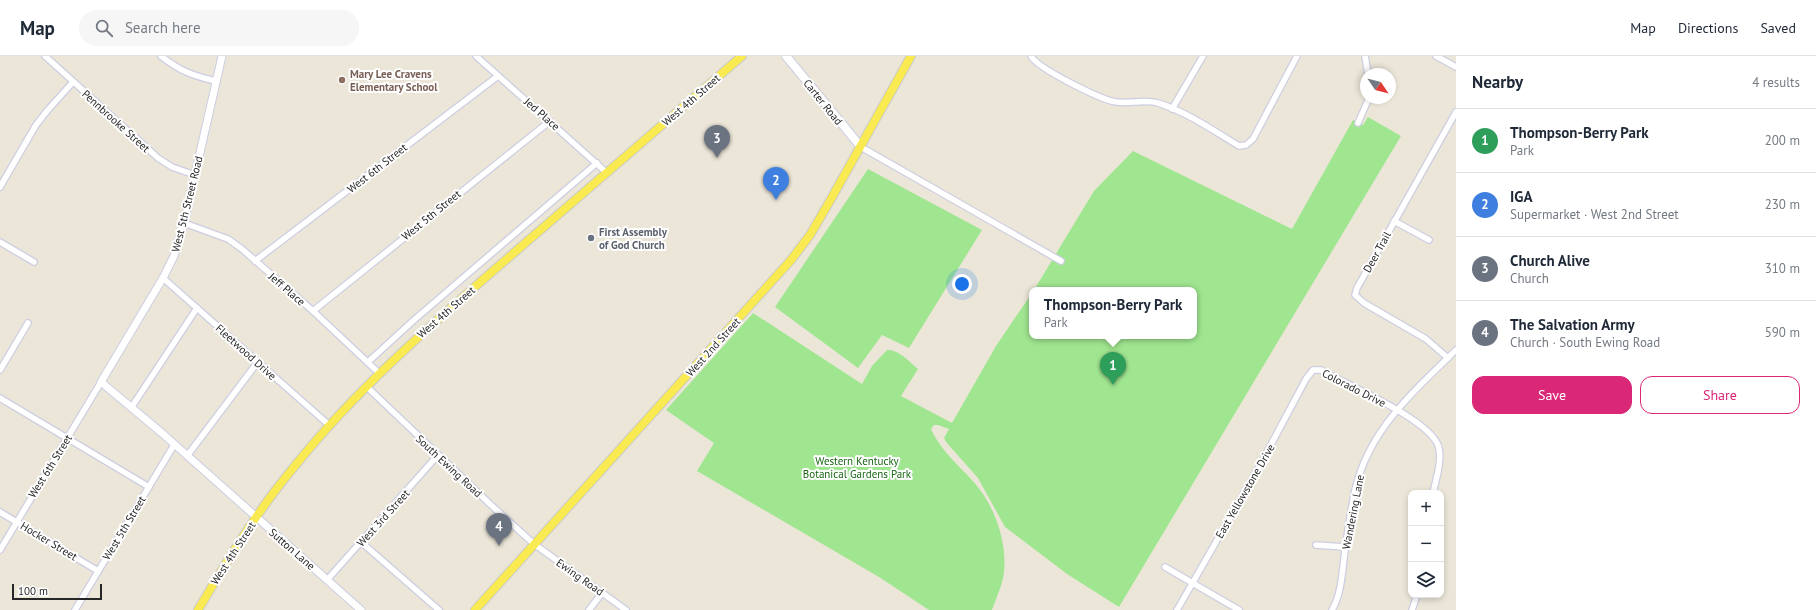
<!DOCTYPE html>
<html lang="en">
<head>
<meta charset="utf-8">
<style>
	:root { --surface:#fff; --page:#f6f6f7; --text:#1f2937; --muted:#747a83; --line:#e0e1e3; --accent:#db2777 }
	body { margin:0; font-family:"PT Sans",sans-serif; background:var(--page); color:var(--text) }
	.controls { position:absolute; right:12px; bottom:12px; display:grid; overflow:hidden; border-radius:8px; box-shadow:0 2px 6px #0003 }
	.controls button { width:36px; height:36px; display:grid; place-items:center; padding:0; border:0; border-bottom:1px solid var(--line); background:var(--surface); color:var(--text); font:20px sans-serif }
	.compass { position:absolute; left:1360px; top:12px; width:36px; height:36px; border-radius:50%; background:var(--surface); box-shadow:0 2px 6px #0003; rotate:125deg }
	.scale { position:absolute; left:12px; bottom:10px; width:90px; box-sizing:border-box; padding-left:4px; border:2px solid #272727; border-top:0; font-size:11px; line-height:14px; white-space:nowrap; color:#272727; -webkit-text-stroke:3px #fff; paint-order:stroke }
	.you { position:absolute; left:962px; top:228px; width:14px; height:14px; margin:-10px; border:3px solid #fff; border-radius:50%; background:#1a73e8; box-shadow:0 0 0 6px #1a73e833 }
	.badge { display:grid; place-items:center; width:26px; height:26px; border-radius:50%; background:var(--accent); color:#fff; font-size:13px; font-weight:700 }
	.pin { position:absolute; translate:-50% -33px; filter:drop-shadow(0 1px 2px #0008) }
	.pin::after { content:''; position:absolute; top:21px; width:14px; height:12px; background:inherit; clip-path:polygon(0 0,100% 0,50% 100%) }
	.popup { position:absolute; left:1029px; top:231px; width:168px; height:52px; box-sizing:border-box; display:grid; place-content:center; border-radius:8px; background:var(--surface); filter:drop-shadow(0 1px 3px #0005); font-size:13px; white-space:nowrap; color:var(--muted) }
	.popup b { font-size:15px; color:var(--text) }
	.popup::after { content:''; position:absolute; left:50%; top:100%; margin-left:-8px; border:8px solid transparent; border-top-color:var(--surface) }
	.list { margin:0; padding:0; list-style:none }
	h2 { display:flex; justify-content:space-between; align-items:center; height:52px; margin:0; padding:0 16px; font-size:17px }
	h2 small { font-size:13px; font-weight:400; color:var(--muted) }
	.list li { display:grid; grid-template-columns:26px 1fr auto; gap:12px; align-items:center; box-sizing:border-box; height:64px; padding:0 16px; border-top:1px solid var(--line) }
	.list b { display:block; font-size:15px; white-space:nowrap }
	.list p { margin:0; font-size:13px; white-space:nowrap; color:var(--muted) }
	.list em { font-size:13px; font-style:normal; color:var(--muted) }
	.actions { display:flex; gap:8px; padding:12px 16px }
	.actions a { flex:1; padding:9px 0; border:1px solid var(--accent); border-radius:12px; text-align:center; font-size:14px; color:var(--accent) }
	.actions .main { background:var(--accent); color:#fff }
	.icon { flex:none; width:22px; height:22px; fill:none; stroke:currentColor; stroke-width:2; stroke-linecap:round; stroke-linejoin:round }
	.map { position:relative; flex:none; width:1456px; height:554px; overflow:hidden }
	header { display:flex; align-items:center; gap:24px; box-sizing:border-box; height:56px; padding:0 20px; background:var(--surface); border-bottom:1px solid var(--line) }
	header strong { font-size:19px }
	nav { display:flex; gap:22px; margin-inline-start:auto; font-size:14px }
	.search { width:280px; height:36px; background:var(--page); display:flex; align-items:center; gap:10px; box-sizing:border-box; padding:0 14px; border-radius:22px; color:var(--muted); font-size:15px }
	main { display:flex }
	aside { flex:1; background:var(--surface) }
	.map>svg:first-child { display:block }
</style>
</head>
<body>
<header>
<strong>Map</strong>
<div class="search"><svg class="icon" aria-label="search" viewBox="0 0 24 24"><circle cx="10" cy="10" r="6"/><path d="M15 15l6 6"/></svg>Search here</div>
<nav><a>Map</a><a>Directions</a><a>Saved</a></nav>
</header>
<main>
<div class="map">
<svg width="1456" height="554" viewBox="0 0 1456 554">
	<rect width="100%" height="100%" fill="#ebe6d8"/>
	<g fill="#a0e690">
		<path d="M1368 61 1401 80 1119 551 1067 518 1005 471 978 422 946 386 944 382 949 373 938 369H934L931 373C939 392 958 409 971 423 994 447 1007 484 1004 516 1003 528 996 542 992 554H929L879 521 697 415 714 387 666 354 753 257 862 328 872 310 887 294C898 293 910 306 918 313L901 340 952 367 996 290 1032 237V280H1194V234H1034L1094 135 1133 95 1292 173 1353 64 1363 69Z"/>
		<polygon points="868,113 982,174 909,292 882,279 858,312 775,251"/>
	</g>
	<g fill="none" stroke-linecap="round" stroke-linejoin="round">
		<g stroke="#cdcee2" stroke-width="8">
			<g id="minor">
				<polyline points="45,0 158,102 172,111 195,119"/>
				<path d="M161 0C180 15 193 20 216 25"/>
				<polyline points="476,0 607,117"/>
				<path d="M1031 0C1037 12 1101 44 1116 46 1130 48 1145 43 1158 47 1187 56 1214 75 1239 90L1246 89 1253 83 1297 0"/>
				<polyline points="1365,0 1368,18"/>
				<polyline points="1436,0 1456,11"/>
				<polyline points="1172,53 1203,0"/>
				<polyline points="1358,67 1369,42"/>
				<polyline points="861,91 1061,205"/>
				<polyline points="0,131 36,69 47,55 73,26"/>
				<polyline points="1394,165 1429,184"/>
				<polyline points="184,167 228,183 242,193 313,255 379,317"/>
				<polyline points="0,186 34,206"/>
				<polyline points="255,205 498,20"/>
				<polyline points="163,222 329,369"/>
				<polyline points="313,255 550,65"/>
				<polyline points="1448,302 1426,283 1364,247 1355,239 1357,232 1456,56"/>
				<polyline points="368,306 414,264 597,107"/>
				<polyline points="0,314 28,267"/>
				<polyline points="366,330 491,449 534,488 626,554"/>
				<polyline points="0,342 149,431"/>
				<polyline points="131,352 197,252"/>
				<polyline points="187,400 257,307"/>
				<polyline points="0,456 98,515"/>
				<polyline points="361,486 439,554"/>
				<polyline points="1316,489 1345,491"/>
				<polyline points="0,494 101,326"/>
				<polyline points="1165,511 1239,554"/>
				<polyline points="327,524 438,399"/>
				<polyline points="75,554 174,389"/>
				<polyline points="589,554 602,537"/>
				<path d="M1177 554 1259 411 1306 323 1313 314H1321C1347 329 1427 362 1438 389 1443 403 1436 423 1433 437"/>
				<path d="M1332 554C1342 537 1342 515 1345 495 1347 478 1350 461 1353 444 1364 378 1411 338 1456 294"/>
				<polyline points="1412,554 1417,539"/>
			</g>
		</g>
		<g stroke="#cdcee2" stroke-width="9">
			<polyline id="tertiary" points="222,0 184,167 174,200 163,222 101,326 163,378 361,554"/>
		</g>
		<g stroke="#cdcee2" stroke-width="10">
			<polyline id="secondary" points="786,0 861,91"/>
		</g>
		<g stroke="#cbcbcb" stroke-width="10">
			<g id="primary">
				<path d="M198 554C227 505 257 455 294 411 359 330 438 263 516 195 591 130 667 65 742 0"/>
				<polyline points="475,554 791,204 810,179 831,143 911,0"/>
			</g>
		</g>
		<use href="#minor" stroke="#fff" stroke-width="5.5"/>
		<use href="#tertiary" stroke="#fff" stroke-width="7"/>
		<use href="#secondary" stroke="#fff" stroke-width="8"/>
		<use href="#primary" stroke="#f8ea50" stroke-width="8"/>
	</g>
	<circle fill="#8d6e63" stroke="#fff" stroke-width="1.5" cx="342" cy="24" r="4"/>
	<circle fill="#6b7280" stroke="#fff" stroke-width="1.5" cx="591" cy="182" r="4"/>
	<g text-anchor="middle" stroke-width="4" stroke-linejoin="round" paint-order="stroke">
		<g font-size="11" font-weight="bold" fill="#785e54" stroke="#fff" text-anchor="start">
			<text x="350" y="22">Mary Lee Cravens<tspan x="350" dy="13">Elementary School</tspan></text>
		</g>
		<g font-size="11" fill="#272727" stroke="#fff">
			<text transform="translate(691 44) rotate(-41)" y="4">West 4th Street</text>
			<text transform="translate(823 46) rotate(51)" y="4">Carter Road</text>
			<text transform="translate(542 58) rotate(41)" y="4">Jed Place</text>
			<text transform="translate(116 65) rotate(42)" y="4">Pennbrooke Street</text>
			<text transform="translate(377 112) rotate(-38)" y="4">West 6th Street</text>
			<text transform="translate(187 148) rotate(-76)" y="4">West 5th Street Road</text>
			<text transform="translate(431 159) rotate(-39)" y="4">West 5th Street</text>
			<text transform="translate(1377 196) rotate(-61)" y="4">Deer Trail</text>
			<text transform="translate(287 233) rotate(41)" y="4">Jeff Place</text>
			<text transform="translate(446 256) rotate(-41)" y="4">West 4th Street</text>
			<text transform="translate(713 291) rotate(-48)" y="4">West 2nd Street</text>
			<text transform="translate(246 296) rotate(42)" y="4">Fleetwood Drive</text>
			<text transform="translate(1354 332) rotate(27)" y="4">Colorado Drive</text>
			<text transform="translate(50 410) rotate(-58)" y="4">West 6th Street</text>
			<text transform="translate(449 410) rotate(43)" y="4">South Ewing Road</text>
			<text transform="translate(1245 435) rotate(-60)" y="4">East Yellowstone Drive</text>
			<text transform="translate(1353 456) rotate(-79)" y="4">Wandering Lane</text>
			<text transform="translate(383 462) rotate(-48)" y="4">West 3rd Street</text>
			<text transform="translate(124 472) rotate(-59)" y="4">West 5th Street</text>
			<text transform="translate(49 485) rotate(31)" y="4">Hocker Street</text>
			<text transform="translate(292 493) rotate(41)" y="4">Sutton Lane</text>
			<text transform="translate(233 497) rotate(-57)" y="4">West 4th Street</text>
			<text transform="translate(580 521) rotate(35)" y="4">Ewing Road</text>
		</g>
		<g font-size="11" font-weight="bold" fill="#5b616d" stroke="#fff" text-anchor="start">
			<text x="599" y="180">First Assembly<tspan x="599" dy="13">of God Church</tspan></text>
		</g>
		<g font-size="11" fill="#1a6715" stroke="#fff">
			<text x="857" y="409">Western Kentucky<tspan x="857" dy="13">Botanical Gardens Park</tspan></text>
		</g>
	</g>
</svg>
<div class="controls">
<button>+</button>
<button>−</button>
<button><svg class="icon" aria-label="layers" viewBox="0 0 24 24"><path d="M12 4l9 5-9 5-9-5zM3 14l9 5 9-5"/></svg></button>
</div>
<svg class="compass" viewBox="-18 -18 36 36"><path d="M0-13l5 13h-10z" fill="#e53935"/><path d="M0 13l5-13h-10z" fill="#747a83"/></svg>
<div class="scale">100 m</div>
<div class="you"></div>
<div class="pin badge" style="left:1113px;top:329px;background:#2e9e5b">1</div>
<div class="popup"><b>Thompson-Berry Park</b>Park</div>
<div class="pin badge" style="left:776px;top:144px;background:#3f7fe0">2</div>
<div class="pin badge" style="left:717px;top:102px;background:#6b7280">3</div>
<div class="pin badge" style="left:499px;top:490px;background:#6b7280">4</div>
</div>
<aside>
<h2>Nearby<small>4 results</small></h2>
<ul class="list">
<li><span class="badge" style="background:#2e9e5b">1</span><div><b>Thompson-Berry Park</b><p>Park</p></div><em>200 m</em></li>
<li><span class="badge" style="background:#3f7fe0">2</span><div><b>IGA</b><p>Supermarket · West 2nd Street</p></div><em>230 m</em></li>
<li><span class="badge" style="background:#6b7280">3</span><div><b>Church Alive</b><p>Church</p></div><em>310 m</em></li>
<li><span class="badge" style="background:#6b7280">4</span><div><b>The Salvation Army</b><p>Church · South Ewing Road</p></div><em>590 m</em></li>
</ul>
<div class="actions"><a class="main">Save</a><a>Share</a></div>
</aside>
</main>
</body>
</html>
